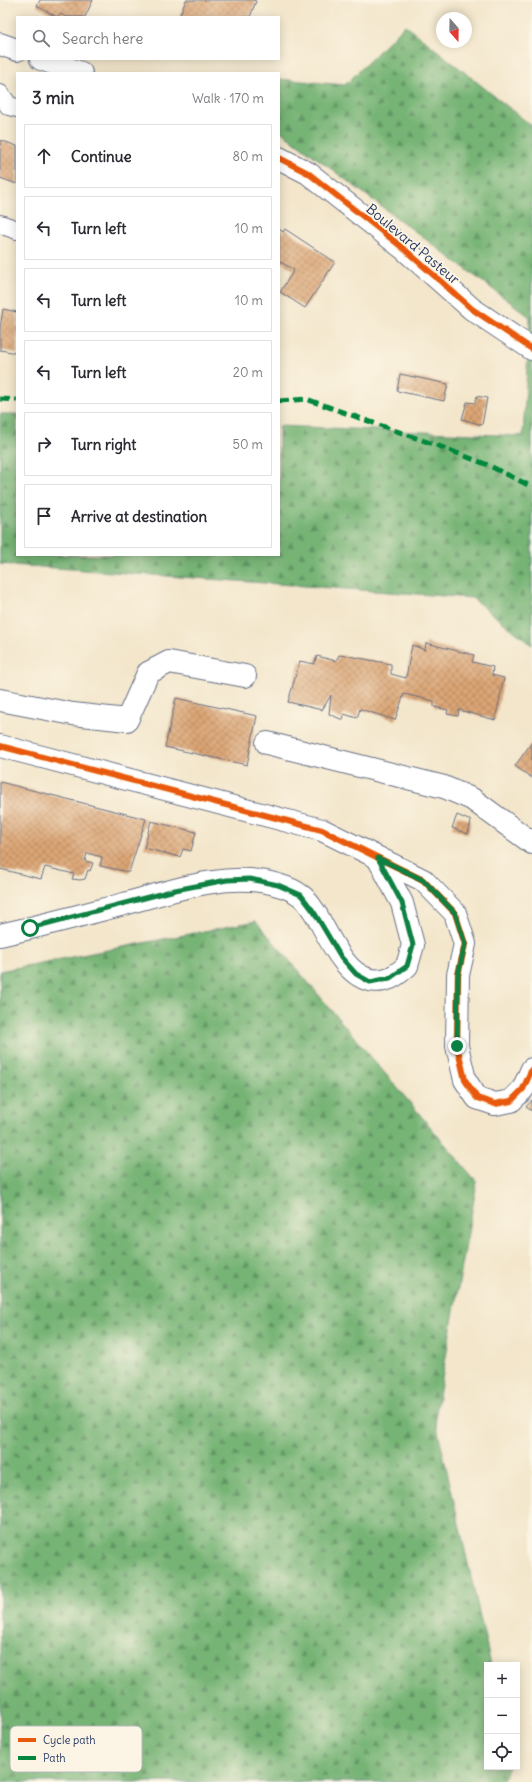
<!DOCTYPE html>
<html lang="en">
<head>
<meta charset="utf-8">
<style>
	:root { --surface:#fff; --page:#f2f2f3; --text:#2b2b33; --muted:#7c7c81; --line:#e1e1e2 }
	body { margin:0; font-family:Delius,sans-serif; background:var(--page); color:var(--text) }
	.controls { position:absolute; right:12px; bottom:12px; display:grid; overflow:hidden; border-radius:0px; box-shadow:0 2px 10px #0003 }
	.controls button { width:36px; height:36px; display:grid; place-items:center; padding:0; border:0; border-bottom:1px solid var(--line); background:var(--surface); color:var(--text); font:20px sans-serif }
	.compass { position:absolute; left:436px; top:12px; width:36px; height:36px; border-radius:50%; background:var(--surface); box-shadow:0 2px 10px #0003; rotate:160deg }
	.stop { position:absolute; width:12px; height:12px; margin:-9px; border:3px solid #0b8043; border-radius:50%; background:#fff }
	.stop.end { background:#0b8043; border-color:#fff; box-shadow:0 1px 4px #0008 }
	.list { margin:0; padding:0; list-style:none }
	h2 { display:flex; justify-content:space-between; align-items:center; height:52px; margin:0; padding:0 16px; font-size:17px }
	h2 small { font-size:13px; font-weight:400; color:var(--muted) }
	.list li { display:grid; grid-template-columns:26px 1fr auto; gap:12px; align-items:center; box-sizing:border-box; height:64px; margin:0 8px 8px; padding:0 8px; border:1px solid var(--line); border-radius:0px }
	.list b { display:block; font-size:15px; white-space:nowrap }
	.list em { font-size:13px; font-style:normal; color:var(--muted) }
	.icon { flex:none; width:22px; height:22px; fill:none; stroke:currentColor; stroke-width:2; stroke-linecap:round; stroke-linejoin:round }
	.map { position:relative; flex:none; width:532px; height:1782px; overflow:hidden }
	.search { position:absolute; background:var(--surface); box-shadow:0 2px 10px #0003; left:16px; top:16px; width:264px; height:44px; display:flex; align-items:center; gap:10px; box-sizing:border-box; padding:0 14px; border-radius:0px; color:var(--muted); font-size:15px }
	.panel { position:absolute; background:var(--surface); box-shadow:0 2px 10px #0003; left:16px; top:72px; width:264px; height:484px; border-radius:0px }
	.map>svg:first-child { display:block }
</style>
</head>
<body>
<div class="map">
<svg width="532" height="1782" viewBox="0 0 532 1782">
	<defs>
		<pattern id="forest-firs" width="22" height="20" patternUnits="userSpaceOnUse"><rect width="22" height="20" fill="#76b475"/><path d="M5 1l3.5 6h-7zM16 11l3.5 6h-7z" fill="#609363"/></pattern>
		<pattern id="building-cross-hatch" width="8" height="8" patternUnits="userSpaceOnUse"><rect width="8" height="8" fill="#dca574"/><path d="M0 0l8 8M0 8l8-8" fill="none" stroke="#b28762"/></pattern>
	</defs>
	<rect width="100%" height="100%" fill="#fcf5e5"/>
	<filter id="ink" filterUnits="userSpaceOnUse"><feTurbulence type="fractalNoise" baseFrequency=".025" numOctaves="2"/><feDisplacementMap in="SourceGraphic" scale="8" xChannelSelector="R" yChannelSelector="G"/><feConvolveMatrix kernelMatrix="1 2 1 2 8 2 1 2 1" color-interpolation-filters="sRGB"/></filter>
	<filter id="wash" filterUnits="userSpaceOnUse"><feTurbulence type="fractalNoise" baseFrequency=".012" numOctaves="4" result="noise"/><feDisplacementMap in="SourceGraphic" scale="16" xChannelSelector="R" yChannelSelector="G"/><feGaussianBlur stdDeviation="0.9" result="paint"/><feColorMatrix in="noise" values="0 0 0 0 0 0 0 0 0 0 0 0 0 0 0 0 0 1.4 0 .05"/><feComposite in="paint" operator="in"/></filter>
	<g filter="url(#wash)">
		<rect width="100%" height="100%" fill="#f3e6cb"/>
		<g fill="url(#forest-firs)" stroke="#48726a">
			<polygon points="405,25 532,126 532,645 472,598 0,564 0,414 17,414 17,555 279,555 279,426 523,436 530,317 279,130 279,79 345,85"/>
			<polygon points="256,921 477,1182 435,1418 491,1665 487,1665 487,1767 509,1767 502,1782 0,1782 0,971"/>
		</g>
		<g id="blocks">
			<g fill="url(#building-cross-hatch)">
				<polygon points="40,0 93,0 85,17 66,17 61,14 57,17 37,6"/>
				<polygon points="186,0 253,0 256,1 250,17 179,17"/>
				<polygon points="0,140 17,146 17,184 0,178"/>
				<polygon points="279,229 283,232 285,229 335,262 305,308 280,292 294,270 279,261"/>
				<polygon points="3,309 17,312 17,353 0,350 0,328"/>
				<polygon points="400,374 448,384 444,401 397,391"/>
				<polygon points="477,396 487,398 482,425 462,419 467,402 475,403"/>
				<polygon points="426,643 474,655 472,662 493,667 492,675 504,678 495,720 459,710 458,716 447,714 448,710 434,707 434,701 404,694 395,720 360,709 357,718 344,714 343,720 329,714 331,695 322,710 288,702 300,661 314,664 317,656 336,661 339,655 354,657 391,664 391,674 406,678 412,645 425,650"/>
				<polygon points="176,698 257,716 247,765 165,747"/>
				<polygon points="532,742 532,778 515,766"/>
				<polygon points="0,782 146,819 129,872 100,866 102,857 87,853 85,861 93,863 90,871 88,870 85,879 80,880 72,879 74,874 45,867 41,879 0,869"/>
				<polygon points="457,815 471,821 468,834 452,828"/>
				<polygon points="151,821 196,832 191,851 183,849 180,857 144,848"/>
				<polygon points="532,1100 532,1111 526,1107"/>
			</g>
		</g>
	</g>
	<g filter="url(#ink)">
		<use href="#blocks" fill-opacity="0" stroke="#676f84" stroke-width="1"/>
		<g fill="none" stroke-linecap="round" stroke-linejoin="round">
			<g stroke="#676f84" stroke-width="20">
				<g id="service">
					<polyline points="0,94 9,106 17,108"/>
					<polyline points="0,224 17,230"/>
				</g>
			</g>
			<g stroke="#676f84" stroke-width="24">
				<g id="minor">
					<polyline points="0,700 73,714 127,720 148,673 169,662 245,676"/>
					<polyline points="267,743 444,787 472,799 532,843"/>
					<polyline points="0,746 322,830 423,880 455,913 465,944 458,975 457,1046 465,1080 477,1098 495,1104 511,1101 523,1089 532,1069"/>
					<path d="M0 935C42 926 82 915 124 904 171 891 230 870 278 885 285 887 295 891 300 895 307 899 313 910 317 916 332 942 352 993 390 978 396 976 402 970 407 966L413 945 402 903 378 858"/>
				</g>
			</g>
			<g stroke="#676f84" stroke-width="24">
				<g id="secondary">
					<polyline points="0,44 17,50"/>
					<polyline points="41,59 81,73"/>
					<polyline points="279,158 308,173 403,248 472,309 532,349"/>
				</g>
			</g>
			<use href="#service" stroke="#fff" stroke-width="18"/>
			<use href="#minor" stroke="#fff" stroke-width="22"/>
			<use href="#secondary" stroke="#fff" stroke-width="22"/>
			<g stroke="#00873e" stroke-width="5" stroke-dasharray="10 5" stroke-linecap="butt">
				<polyline points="0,399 17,400"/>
				<polyline points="279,401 306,399 436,445 488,465 532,487"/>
			</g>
			<g stroke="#fcf5e5" stroke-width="8">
				<g id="cycleway">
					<polyline points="279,158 308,173 403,248 472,309 532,349"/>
					<polyline points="0,746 322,830 423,880 455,913 465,944 458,975 457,1046 465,1080 477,1098 495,1104 511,1101 523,1089 532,1069"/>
				</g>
			</g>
			<use href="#cycleway" stroke="#e8590c" stroke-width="6"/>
		</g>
	</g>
	<g fill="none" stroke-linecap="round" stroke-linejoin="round" filter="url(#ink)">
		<polyline stroke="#0b8043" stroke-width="5" points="30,928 175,890 227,880 250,879 278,885 301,895 314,912 341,957 356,974 370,982 390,978 407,966 413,945 402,903 378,858 423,880 455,913 465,944 458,975 457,1046"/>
	</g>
	<g text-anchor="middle" stroke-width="4" stroke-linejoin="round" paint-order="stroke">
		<g font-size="14" fill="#1b2f5e" stroke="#fcf5e5">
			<text transform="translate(413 244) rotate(40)" y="5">Boulevard Pasteur</text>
		</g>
	</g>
	<rect x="10" y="1726" width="132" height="46" rx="6" fill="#fcf5e5" stroke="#b8babc" stroke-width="1"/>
	<rect x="18" y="1738" width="18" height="4" fill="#e8590c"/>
	<rect x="18" y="1756" width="18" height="4" fill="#00873e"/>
	<g font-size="11" fill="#1b2f5e">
		<text x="43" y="1744">Cycle path</text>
		<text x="43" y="1762">Path</text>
	</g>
</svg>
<div class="controls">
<button>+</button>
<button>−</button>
<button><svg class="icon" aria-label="locate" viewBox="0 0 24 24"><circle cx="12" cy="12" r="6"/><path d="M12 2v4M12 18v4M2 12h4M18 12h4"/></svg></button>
</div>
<svg class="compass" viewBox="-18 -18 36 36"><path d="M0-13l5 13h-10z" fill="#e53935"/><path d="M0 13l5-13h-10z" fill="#7c7c81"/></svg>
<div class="stop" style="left:30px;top:928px"></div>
<div class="stop end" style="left:457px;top:1046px"></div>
<div class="search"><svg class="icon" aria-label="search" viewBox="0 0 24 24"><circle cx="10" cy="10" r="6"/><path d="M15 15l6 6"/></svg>Search here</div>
<section class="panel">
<h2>3 min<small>Walk · 170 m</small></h2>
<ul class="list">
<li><svg class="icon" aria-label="ahead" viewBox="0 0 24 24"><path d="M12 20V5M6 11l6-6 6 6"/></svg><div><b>Continue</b></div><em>80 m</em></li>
<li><svg class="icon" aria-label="left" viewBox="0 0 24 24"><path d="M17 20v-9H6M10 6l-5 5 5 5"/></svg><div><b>Turn left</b></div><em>10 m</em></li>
<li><svg class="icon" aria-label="left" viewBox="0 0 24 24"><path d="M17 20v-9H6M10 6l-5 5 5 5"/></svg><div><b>Turn left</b></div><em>10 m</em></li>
<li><svg class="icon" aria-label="left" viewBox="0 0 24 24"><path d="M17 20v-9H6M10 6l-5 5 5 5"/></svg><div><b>Turn left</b></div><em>20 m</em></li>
<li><svg class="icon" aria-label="right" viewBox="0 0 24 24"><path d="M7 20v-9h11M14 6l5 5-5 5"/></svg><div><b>Turn right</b></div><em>50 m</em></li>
<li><svg class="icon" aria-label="arrive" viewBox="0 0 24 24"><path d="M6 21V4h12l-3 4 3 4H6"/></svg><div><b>Arrive at destination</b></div></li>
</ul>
</section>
</div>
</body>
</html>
